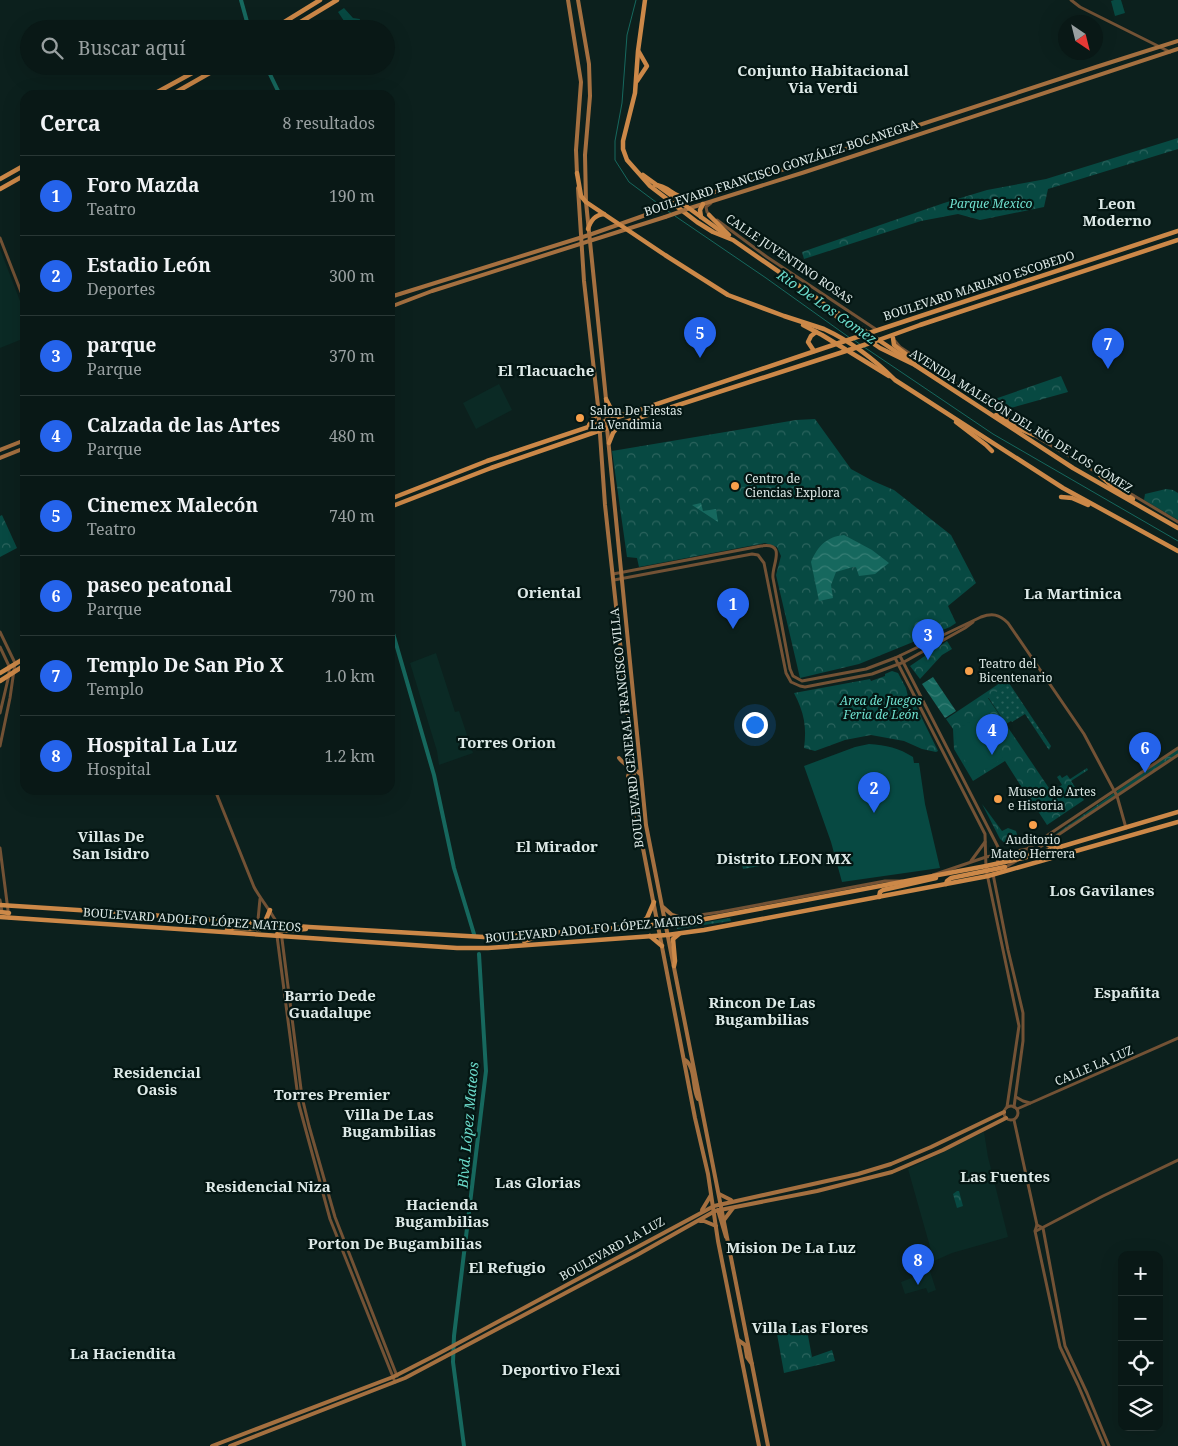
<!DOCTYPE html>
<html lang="es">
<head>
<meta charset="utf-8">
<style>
	:root { --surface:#091816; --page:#12211f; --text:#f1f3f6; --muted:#99a0a1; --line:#293735; --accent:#2563eb }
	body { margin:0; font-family:"Noto Serif",serif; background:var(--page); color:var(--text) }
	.controls { position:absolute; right:15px; bottom:15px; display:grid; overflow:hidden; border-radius:10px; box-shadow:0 5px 20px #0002 }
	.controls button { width:45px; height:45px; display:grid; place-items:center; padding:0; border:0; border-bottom:1px solid var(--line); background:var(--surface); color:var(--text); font:25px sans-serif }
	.compass { position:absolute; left:1058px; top:15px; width:45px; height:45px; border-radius:50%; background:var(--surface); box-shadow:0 5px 20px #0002; rotate:145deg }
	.you { position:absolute; left:754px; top:724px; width:18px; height:18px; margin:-12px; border:4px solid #fff; border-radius:50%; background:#1a73e8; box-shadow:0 0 0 8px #1a73e833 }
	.badge { display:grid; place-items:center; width:32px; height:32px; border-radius:50%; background:var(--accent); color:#fff; font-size:16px; font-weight:700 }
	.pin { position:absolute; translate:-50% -41px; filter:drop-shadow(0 1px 2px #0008) }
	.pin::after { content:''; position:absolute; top:26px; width:18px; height:15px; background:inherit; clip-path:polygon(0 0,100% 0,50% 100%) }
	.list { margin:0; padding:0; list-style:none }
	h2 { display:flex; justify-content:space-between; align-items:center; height:65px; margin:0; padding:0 20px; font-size:21px }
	h2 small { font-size:16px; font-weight:400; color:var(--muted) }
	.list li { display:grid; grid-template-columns:32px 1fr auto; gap:15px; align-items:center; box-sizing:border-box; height:80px; padding:0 20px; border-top:1px solid var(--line) }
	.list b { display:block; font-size:19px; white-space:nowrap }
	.list p { margin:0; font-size:16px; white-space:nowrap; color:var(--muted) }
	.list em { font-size:16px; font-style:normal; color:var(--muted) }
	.icon { flex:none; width:28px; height:28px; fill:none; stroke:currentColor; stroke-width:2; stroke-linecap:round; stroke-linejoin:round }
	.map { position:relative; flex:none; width:1178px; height:1446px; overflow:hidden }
	.search { position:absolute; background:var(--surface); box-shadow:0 5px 20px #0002; left:20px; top:20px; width:375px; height:55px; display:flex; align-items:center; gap:12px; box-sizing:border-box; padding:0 18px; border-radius:28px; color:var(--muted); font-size:19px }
	.panel { position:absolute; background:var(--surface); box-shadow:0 5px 20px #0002; left:20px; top:90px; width:375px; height:705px; border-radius:15px }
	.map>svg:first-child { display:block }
</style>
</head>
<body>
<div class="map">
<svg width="1178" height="1446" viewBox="0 0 1178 1446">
	<defs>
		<pattern id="grass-dots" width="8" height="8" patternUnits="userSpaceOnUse" patternTransform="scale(1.25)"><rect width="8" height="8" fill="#074942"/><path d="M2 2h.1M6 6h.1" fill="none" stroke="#2b635d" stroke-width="1.8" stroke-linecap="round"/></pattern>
		<pattern id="park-crowns" width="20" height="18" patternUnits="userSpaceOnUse" patternTransform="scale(1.25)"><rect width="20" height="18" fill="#074942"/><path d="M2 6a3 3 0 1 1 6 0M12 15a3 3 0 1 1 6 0" fill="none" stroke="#2b635d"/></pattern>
		<pattern id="water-waves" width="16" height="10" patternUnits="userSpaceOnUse" patternTransform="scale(1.25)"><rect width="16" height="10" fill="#16685e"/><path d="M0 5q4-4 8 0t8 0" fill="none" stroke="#377e75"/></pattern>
	</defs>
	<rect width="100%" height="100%" fill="#0c201d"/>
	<g fill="#0b2a25">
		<polygon points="0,249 25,314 25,338 0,348"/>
		<polygon points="499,384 512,410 476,429 463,403"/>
		<polygon points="436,653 455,712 459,711 473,753 439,765 437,751 410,663"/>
		<polygon points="984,1132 988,1157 1008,1237 952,1253 934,1261 908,1169"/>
		<polygon points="930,1271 936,1290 928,1293 926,1288 905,1294 901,1282"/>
	</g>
	<g fill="url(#grass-dots)">
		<polygon points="1009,683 1051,746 1049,750 1025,714 1012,722 1011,721 1006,724 988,697"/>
		<polygon points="759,857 760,866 743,869 741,860"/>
		<polygon points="730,918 731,921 677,929 677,927"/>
	</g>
	<g fill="url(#park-crowns)">
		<polygon points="1178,138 1178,149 1048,189 1044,207 980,220 958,214 921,221 804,259 802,252 944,203 987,190 1046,179"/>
		<polygon points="1061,376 1068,392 1000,411 986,402"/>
		<polygon points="815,419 851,469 873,481 894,490 951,535 976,583 948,606 956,623 950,627 859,664 800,678 776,575 781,556 777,547 765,543 639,567 637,558 627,557 612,451 796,420"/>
		<polygon points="1166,489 1173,490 1178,493 1178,520 1144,500 1145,494"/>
		<polygon points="2,515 17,548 0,557 0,516"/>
		<polygon points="947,641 952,649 942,655 920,679 910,666"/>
		<path d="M892 671 898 673 906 688 910 705 915 704 938 751 936 752 922 749 904 741 871 735 845 740 815 751 804 748C807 727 804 712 794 693L870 679 871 681 885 676V674Z"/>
		<polygon points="1006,679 1009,683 988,698 1051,791 1062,785 1057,777 1060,775 1062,778 1067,775 1070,779 1087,768 1088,770 1071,781 1084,800 1047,825 1034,805 1029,805 1027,795 1021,795 1019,791 1024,791 1005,761 973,781 954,749 953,729 946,719"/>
		<polygon points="1178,748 1178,754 1056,835 1056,834"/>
		<polygon points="982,804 1002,831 1008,828 1016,831 1018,838 1015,843 1007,845 1000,839"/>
		<polygon points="957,1191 959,1191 963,1206 957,1208 953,1194"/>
		<polygon points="806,1325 812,1357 832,1350 835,1361 784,1373 777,1334"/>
	</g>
	<g fill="#074942">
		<polygon points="1114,0 1121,0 1125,13 1115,16 1111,1"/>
		<polygon points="344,8 353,18 360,19 358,26 351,29 345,29 346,24 338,12"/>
		<polygon points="977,717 1003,758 975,776 957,748 955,731"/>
		<path d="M869 744C886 745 899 748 913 757L914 763H919L925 804 940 868 842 882 831 842 804 766 855 747Z"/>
	</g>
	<g fill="url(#water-waves)">
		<polygon points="701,503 703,511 716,509 718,522 692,505"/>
		<path d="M844 535 872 550 889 563 875 574 859 576 856 567H853L836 572 831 585 833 598 819 601 811 562C818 546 826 537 844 535Z"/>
		<polygon points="933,677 956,711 945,718 922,684"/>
	</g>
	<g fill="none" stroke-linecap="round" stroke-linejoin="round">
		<g stroke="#16685e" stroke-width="1">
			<polyline points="636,0 627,35 622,103 615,141 615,160 629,182 672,214"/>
			<polyline points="675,216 766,278 850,338"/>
			<polyline points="854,340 861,345"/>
			<polyline points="864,347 993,434 1178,541"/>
		</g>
		<g stroke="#16685e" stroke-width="4">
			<polyline points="241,0 249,29"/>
			<polyline points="266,66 280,95"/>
			<polyline points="390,623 434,775 454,868 474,934"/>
			<polyline points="464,1446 453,1362 454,1336 486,1071 479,954"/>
		</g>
		<g stroke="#735235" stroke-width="3">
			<polyline points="1071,0 1080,7 1170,52"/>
			<polyline points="710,215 707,212 706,207 711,203"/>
			<polyline points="717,220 767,257 877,330"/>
			<polyline points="0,238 25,302"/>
			<polyline points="895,341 900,347 1026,430"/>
			<polyline points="1033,435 1101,475"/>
			<polyline points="1106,479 1178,522"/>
			<path d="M613 574 761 546C788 542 771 566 773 578L790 669 793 676 802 681 866 669 895 658 981 617C992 613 999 614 1008 623L1084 734 1117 796 1126 828"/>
			<polyline points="614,580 752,554 758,555 764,563 786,673 791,682 800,686 805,687 872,674 904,662 965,628 973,622"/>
			<polyline points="0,632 15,663 10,698 0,746"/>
			<polyline points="0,647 9,666 9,675 0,713"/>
			<polyline points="900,656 998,847 999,854 997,864"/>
			<polyline points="895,658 985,834 986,869 1019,1026 1007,1107"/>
			<path d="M215 790 254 887C262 902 274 914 281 931L302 1097 309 1126 335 1217 397 1376"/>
			<polyline points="0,848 9,918"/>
			<polyline points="1028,855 1178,755"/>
			<polyline points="971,861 985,842"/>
			<polyline points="1004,868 1018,860"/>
			<polyline points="993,874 1008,950 1023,1013 1023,1041 1014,1107"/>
			<polyline points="933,875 986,857 1027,849 1178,748"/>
			<polyline points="0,900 2,912"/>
			<polyline points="665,923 673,919 720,912 885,881 902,881"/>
			<polyline points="257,930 260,899"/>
			<polyline points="277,936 299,1105 330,1219 395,1382"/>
			<polyline points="1016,1097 1023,1101 1030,1103"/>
			<circle cx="1011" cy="1113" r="7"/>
			<polyline points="1017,1109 1178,1038"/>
			<polyline points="1014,1120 1037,1225 1035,1231 1060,1347 1078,1385 1104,1446"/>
			<polyline points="1037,1225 1043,1228 1065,1346 1087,1393 1109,1446"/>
			<polyline points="1036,1231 1103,1196 1178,1160"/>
		</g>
		<g stroke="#a57040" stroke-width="4">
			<polyline points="568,0 581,82 576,150 577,174"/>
			<polyline points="578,0 589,64 590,96 585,155 586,202 606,399 607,428 646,825 768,1446"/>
			<polyline points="578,188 584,281 598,406 605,505 633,762 636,812 695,1118 708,1174 718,1241 759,1446"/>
			<polyline points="681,203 1096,67 1178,41"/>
			<polyline points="687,209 805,172 1178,49"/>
			<polyline points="390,297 589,235 657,211"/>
			<polyline points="390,307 432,291 665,217"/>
			<polyline points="0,450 25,440"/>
			<polyline points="0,458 25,448"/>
			<path d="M619 758C625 767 637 769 640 774"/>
			<polyline points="633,770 630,771 628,776 634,788"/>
			<polyline points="663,907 672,915 682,918"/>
			<path d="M685 1060C696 1067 692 1088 698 1099"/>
			<polyline points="719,1194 731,1200"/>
			<polyline points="702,1210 711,1195"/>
			<polyline points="718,1210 726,1237"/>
			<polyline points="724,1220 733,1208"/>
			<polyline points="700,1221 704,1221 716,1226"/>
			<polyline points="738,1340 745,1345 747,1357 752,1364"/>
			<polyline points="212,1446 393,1377 436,1355 714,1206 858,1174 891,1164 931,1147 1004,1112"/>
			<polyline points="230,1446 405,1378 637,1255 715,1211 817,1191 892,1172 943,1150 1006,1118"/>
		</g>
		<g stroke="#cc8848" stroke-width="4.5">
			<polyline points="645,0 638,51 635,93 623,141 623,149 627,160 650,186 697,222 713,232 733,240 821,301 843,323 880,348 915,365 1073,468 1178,528"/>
			<polyline points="273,29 320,0"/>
			<polyline points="289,29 337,0"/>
			<polyline points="637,81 647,66 639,52"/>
			<polyline points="152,95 205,66"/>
			<polyline points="171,95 222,66"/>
			<path d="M577 173 581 196 586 202 665 255 728 295 784 316 824 329C850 341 875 360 895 380L1063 488 1178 551"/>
			<polyline points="643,175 726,235"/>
			<polyline points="0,179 25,165"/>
			<path d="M655 185C668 185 674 198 687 198"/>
			<polyline points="0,189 25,175"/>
			<polyline points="709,215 729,235"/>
			<polyline points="701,217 700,210 703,204"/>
			<path d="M588 229C591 220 595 215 604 214"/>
			<polyline points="826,305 907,359"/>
			<polyline points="803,325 822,335 889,376"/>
			<polyline points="863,335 1178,231"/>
			<polyline points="893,338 894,345 911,358 915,365"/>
			<polyline points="873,342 920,325 1178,240"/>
			<polyline points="814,351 808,342 811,336 816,332"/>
			<polyline points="606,399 611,409 622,414"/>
			<polyline points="996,415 1015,427 1034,435"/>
			<polyline points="956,422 986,445 992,451"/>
			<polyline points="589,425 598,412"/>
			<polyline points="609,443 613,433 619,425"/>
			<polyline points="1099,474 1112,486 1133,499"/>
			<polyline points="1061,497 1072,498 1088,505"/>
			<polyline points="390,499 487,461 839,343"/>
			<polyline points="390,507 491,468 607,428 849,350"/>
			<polyline points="0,673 25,658"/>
			<polyline points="0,681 25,665"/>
			<polyline points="1049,841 1048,845 1055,848"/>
			<polyline points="946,884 947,881 951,878 1005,867"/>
			<polyline points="879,897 880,892 883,890 936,878"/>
			<polyline points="0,905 124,913 309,927 484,937 553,933 689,922 986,866 1023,858 1178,812"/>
			<polyline points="0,912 9,913"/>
			<polyline points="0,917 457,948 488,948 667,935 704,930 988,876 1178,822"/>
			<polyline points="639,925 647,918 654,902"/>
			<polyline points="227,930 235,928 260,929 264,924 270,910"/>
			<polyline points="277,935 278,932 281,931 306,929"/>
			<polyline points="650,936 662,946"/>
			<polyline points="524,941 542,935"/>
			<polyline points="674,966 675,961 673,939 679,934"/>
		</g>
		<g stroke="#a57040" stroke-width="4">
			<polyline points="657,211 677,204"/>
			<polyline points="665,217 685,210"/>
		</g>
		<g stroke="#cc8848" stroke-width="4.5">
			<polyline points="839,343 863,335"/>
			<polyline points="849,350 873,342"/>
		</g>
	</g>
	<g fill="#f8a04b" stroke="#041613" stroke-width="2">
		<circle cx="580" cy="418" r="5"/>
		<circle cx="735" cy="486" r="5"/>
		<circle cx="969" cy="671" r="5"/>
		<circle cx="998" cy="799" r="5"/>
		<circle cx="1033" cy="825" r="5"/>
	</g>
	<g text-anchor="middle" stroke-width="4.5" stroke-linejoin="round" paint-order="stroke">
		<g font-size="12" fill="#dde9e7" stroke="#041613">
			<text transform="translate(781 168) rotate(-18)" y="4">BOULEVARD FRANCISCO GONZÁLEZ BOCANEGRA</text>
			<text transform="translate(789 259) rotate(34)" y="4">CALLE JUVENTINO ROSAS</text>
			<text transform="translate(979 286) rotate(-18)" y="4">BOULEVARD MARIANO ESCOBEDO</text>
			<text transform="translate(1021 421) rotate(32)" y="4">AVENIDA MALECÓN DEL RÍO DE LOS GÓMEZ</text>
			<text transform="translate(627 728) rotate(-96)" y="4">BOULEVARD GENERAL FRANCISCO VILLA</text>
			<text transform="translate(192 920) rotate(4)" y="4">BOULEVARD ADOLFO LÓPEZ MATEOS</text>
			<text transform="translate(594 929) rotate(-5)" y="4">BOULEVARD ADOLFO LÓPEZ MATEOS</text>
			<text transform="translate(1094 1066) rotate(-23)" y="4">CALLE LA LUZ</text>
			<text transform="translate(612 1249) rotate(-29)" y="4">BOULEVARD LA LUZ</text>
		</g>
		<g font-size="12" font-style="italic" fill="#6fe0cf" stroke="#041613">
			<text x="991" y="208">Parque Mexico</text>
			<text x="881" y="705">Area de Juegos<tspan x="881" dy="14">Feria de León</tspan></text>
		</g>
		<g font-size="12" fill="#dde9e7" stroke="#041613" text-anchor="start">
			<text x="590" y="415">Salon De Fiestas<tspan x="590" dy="14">La Vendimia</tspan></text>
			<text x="745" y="483">Centro de<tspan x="745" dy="14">Ciencias Explora</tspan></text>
			<text x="979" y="668">Teatro del<tspan x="979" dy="14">Bicentenario</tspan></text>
			<text x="1008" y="796">Museo de Artes<tspan x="1008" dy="14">e Historia</tspan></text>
			<text x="1033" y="844" text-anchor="middle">Auditorio<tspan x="1033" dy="14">Mateo Herrera</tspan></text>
		</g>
		<g font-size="14" font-style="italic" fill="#6bdbcb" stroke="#041613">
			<text transform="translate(827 307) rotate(35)" y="5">Rio De Los Gomez</text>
			<text transform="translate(468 1125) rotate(-85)" y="5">Blvd. López Mateos</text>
		</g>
		<g font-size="15" font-weight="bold" fill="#dde9e7" stroke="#041613">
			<text x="823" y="76">Conjunto Habitacional<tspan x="823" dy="17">Via Verdi</tspan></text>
			<text x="1117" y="209">Leon<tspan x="1117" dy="17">Moderno</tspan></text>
			<text x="546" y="376">El Tlacuache</text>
			<text x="549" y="598">Oriental</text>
			<text x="1073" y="599">La Martinica</text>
			<text x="507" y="748">Torres Orion</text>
			<text x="111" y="842">Villas De<tspan x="111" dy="17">San Isidro</tspan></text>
			<text x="557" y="852">El Mirador</text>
			<text x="784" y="864">Distrito LEON MX</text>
			<text x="1102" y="896">Los Gavilanes</text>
			<text x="1127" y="998">Españita</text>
			<text x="330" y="1001">Barrio Dede<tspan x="330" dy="17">Guadalupe</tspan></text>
			<text x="762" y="1008">Rincon De Las<tspan x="762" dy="17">Bugambilias</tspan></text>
			<text x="157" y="1078">Residencial<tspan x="157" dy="17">Oasis</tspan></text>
			<text x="332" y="1100">Torres Premier</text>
			<text x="389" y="1120">Villa De Las<tspan x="389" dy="17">Bugambilias</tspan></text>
			<text x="1005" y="1182">Las Fuentes</text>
			<text x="538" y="1188">Las Glorias</text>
			<text x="268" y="1192">Residencial Niza</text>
			<text x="442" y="1210">Hacienda<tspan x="442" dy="17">Bugambilias</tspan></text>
			<text x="395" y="1249">Porton De Bugambilias</text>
			<text x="791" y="1253">Mision De La Luz</text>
			<text x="507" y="1273">El Refugio</text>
			<text x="810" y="1333">Villa Las Flores</text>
			<text x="123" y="1359">La Haciendita</text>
			<text x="561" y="1375">Deportivo Flexi</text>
		</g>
	</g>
</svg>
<div class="controls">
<button>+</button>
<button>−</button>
<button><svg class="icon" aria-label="locate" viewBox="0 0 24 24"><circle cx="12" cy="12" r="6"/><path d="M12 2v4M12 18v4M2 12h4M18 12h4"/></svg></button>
<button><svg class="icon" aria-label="layers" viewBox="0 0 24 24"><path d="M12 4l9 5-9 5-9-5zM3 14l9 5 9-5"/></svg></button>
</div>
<svg class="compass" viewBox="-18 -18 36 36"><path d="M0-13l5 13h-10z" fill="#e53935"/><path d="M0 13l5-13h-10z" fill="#99a0a1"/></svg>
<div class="you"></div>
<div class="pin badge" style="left:733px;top:629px">1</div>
<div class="pin badge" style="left:874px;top:813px">2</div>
<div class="pin badge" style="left:928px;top:660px">3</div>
<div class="pin badge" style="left:992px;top:755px">4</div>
<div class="pin badge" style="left:700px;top:358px">5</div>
<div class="pin badge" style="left:1145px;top:773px">6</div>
<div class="pin badge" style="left:1108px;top:369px">7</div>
<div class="pin badge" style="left:918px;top:1285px">8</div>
<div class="search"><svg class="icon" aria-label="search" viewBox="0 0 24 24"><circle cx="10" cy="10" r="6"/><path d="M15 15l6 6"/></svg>Buscar aquí</div>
<section class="panel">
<h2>Cerca<small>8 resultados</small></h2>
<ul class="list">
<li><span class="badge">1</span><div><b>Foro Mazda</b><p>Teatro</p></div><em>190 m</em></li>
<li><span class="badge">2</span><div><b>Estadio León</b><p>Deportes</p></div><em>300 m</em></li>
<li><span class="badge">3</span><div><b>parque</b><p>Parque</p></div><em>370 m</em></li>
<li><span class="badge">4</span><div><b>Calzada de las Artes</b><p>Parque</p></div><em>480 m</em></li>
<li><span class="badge">5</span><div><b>Cinemex Malecón</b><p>Teatro</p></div><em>740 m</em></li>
<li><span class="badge">6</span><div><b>paseo peatonal</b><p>Parque</p></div><em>790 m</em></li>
<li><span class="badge">7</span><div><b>Templo De San Pio X</b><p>Templo</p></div><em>1.0 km</em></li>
<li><span class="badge">8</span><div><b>Hospital La Luz</b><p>Hospital</p></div><em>1.2 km</em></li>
</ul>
</section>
</div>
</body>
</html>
